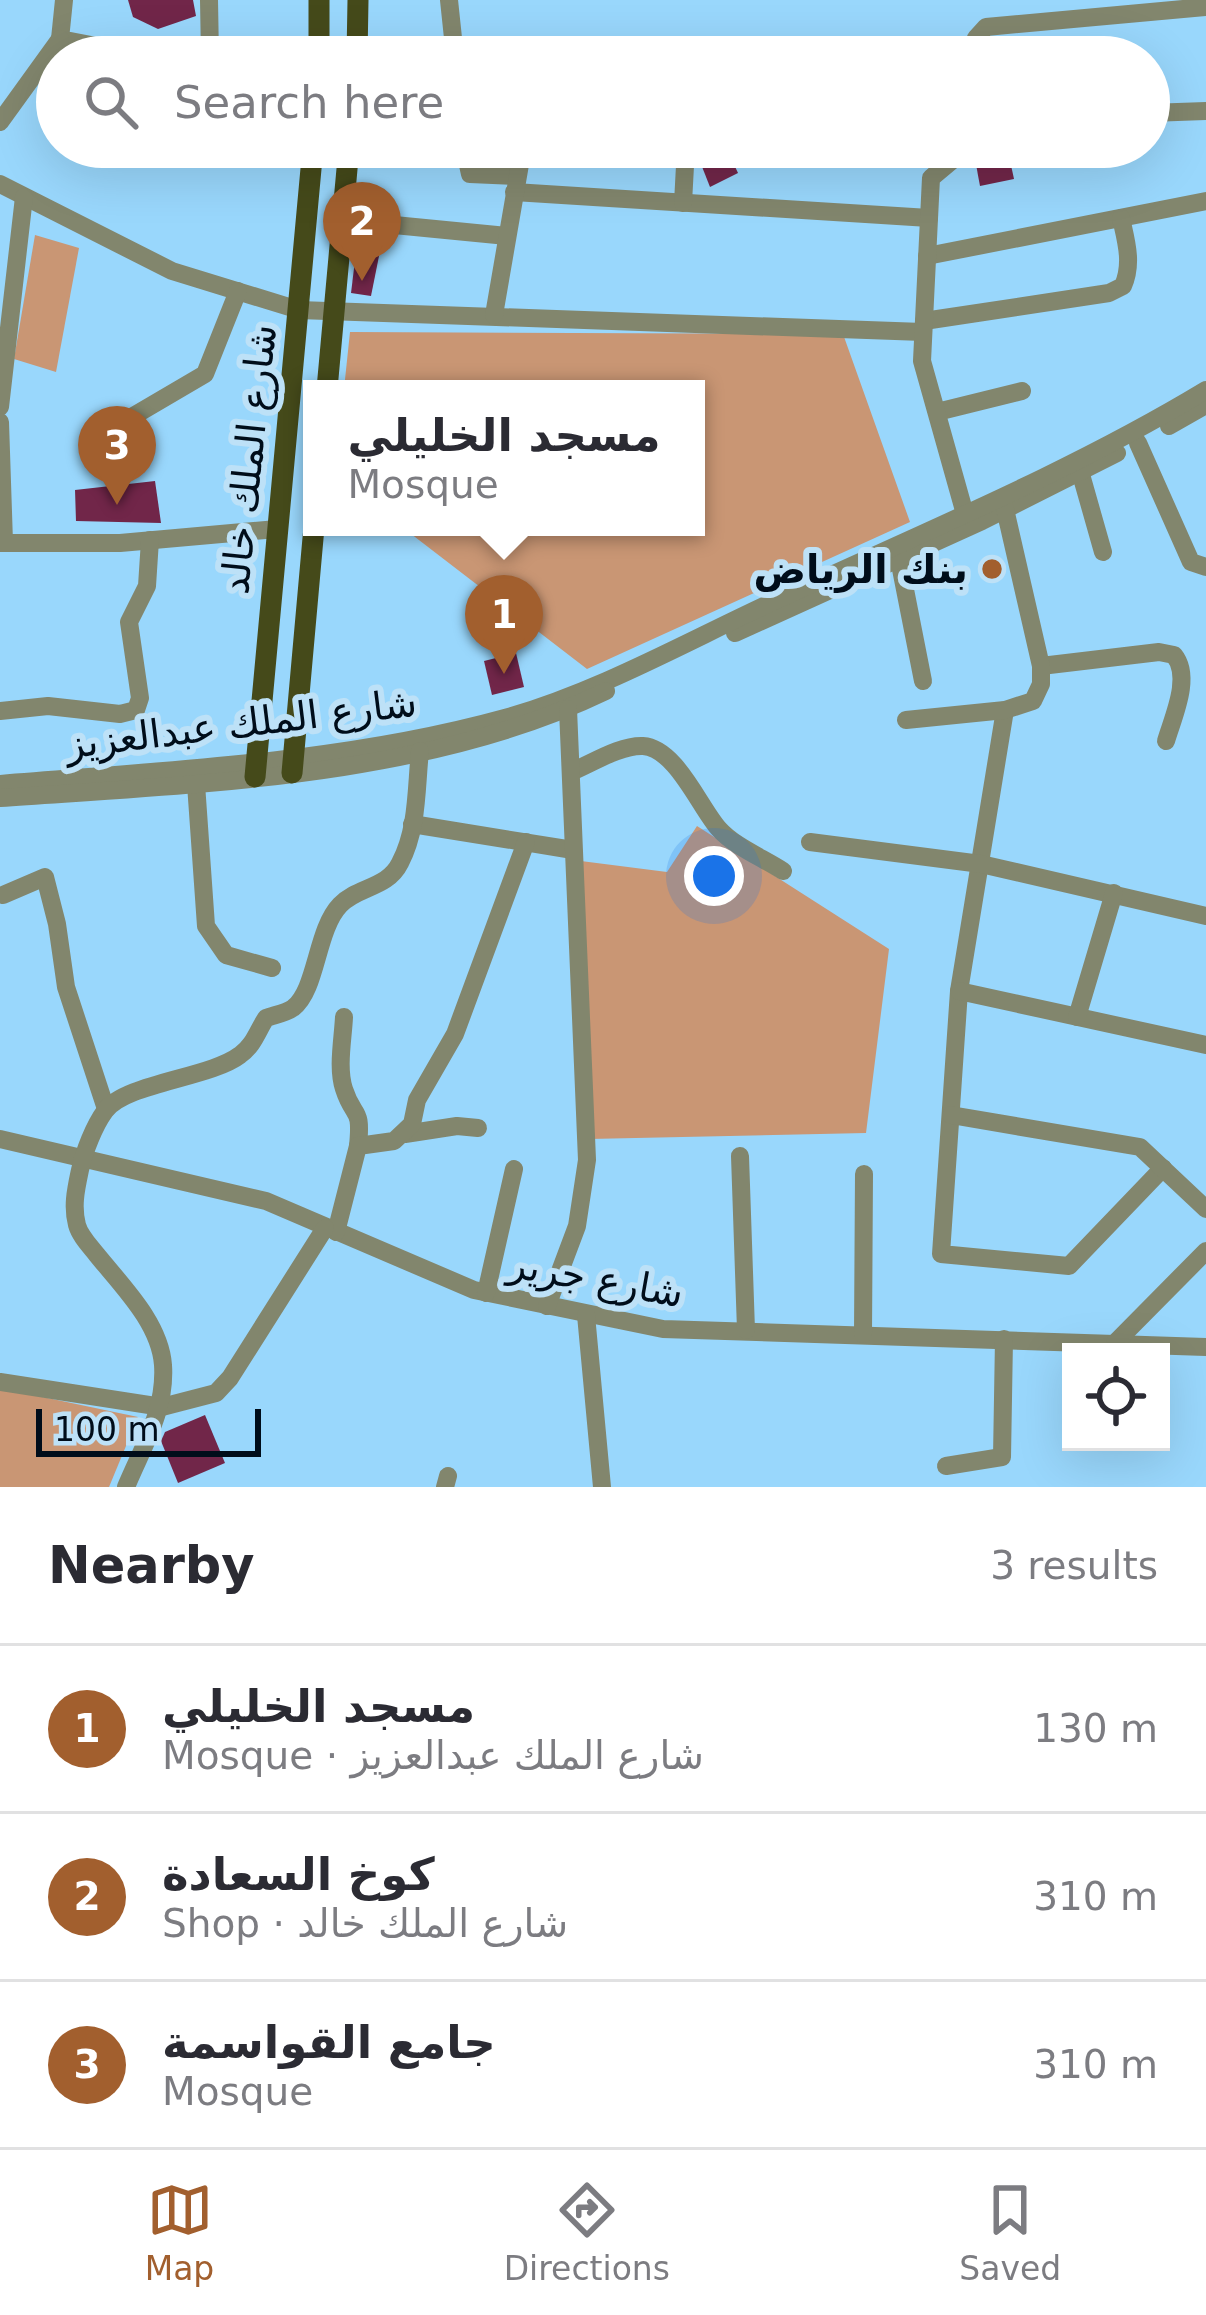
<!DOCTYPE html>
<html lang="en">
<head>
<meta charset="utf-8">
<style>
	:root { --surface:#fff; --page:#f2f2f3; --text:#2b2b33; --muted:#7c7c81; --line:#e1e1e2; --accent:#a25f2e }
	body { margin:0; font-family:"DejaVu Sans","Noto Naskh Arabic",sans-serif; background:var(--page); color:var(--text) }
	.controls { position:absolute; right:36px; bottom:36px; display:grid; overflow:hidden; border-radius:0px; box-shadow:0 12px 48px #0002 }
	.controls button { width:108px; height:108px; display:grid; place-items:center; padding:0; border:0; border-bottom:3px solid var(--line); background:var(--surface); color:var(--text); font:60px sans-serif }
	.scale { position:absolute; left:36px; bottom:30px; width:225px; box-sizing:border-box; padding-left:12px; border:6px solid #000d1a; border-top:0; font-size:33px; line-height:42px; white-space:nowrap; color:#000d1a; -webkit-text-stroke:9px #bde1f7; paint-order:stroke }
	.you { position:absolute; left:714px; top:876px; width:42px; height:42px; margin:-30px; border:9px solid #fff; border-radius:50%; background:#1a73e8; box-shadow:0 0 0 18px #1a73e833 }
	.badge { display:grid; place-items:center; width:78px; height:78px; border-radius:50%; background:var(--accent); color:#fff; font-size:39px; font-weight:700 }
	.pin { position:absolute; translate:-50% -99px; filter:drop-shadow(0 3px 6px #0008) }
	.pin::after { content:''; position:absolute; top:63px; width:42px; height:36px; background:inherit; clip-path:polygon(0 0,100% 0,50% 100%) }
	.popup { position:absolute; left:303px; top:380px; width:402px; height:156px; box-sizing:border-box; display:grid; place-content:center; border-radius:0px; background:var(--surface); filter:drop-shadow(0 3px 9px #0005); font-size:39px; white-space:nowrap; color:var(--muted) }
	.popup b { font-size:45px; color:var(--text) }
	.popup::after { content:''; position:absolute; left:50%; top:100%; margin-left:-24px; border:24px solid transparent; border-top-color:var(--surface) }
	.list { margin:0; padding:0; list-style:none }
	h2 { display:flex; justify-content:space-between; align-items:center; height:156px; margin:0; padding:0 48px; font-size:51px }
	h2 small { font-size:39px; font-weight:400; color:var(--muted) }
	.list li { display:grid; grid-template-columns:78px 1fr auto; gap:36px; align-items:center; box-sizing:border-box; height:168px; padding:0 48px; border-top:3px solid var(--line) }
	.list b { display:block; font-size:45px; white-space:nowrap }
	.list p { margin:0; font-size:39px; white-space:nowrap; color:var(--muted) }
	.list em { font-size:39px; font-style:normal; color:var(--muted) }
	.icon { flex:none; width:66px; height:66px; fill:none; stroke:currentColor; stroke-width:2; stroke-linecap:round; stroke-linejoin:round }
	.map { position:relative; flex:none; width:1206px; height:1487px; overflow:hidden }
	.search { position:absolute; background:var(--surface); box-shadow:0 12px 48px #0002; left:36px; right:36px; top:36px; height:132px; display:flex; align-items:center; gap:30px; box-sizing:border-box; padding:0 42px; border-radius:66px; color:var(--muted); font-size:45px }
	.sheet { height:660px; background:var(--surface) }
	nav { display:flex; justify-content:space-around; align-items:center; box-sizing:border-box; height:168px; border-top:3px solid var(--line); background:var(--surface); font-size:33px; color:var(--muted) }
	nav a { display:grid; justify-items:center; gap:6px }
	nav .on { color:var(--accent) }
	.map>svg:first-child { display:block }
</style>
</head>
<body>
<div class="map">
<svg width="1206" height="1487" viewBox="0 0 1206 1487">
	<rect width="100%" height="100%" fill="#99d7fc"/>
	<g fill="#c99674">
		<polygon points="35,235 79,248 56,372 14,359"/>
		<polygon points="350,332 843,334 910,522 587,669 402,527 696,527 696,389 344,389"/>
		<polygon points="697,826 889,949 866,1133 589,1139 573,860 667,872"/>
		<polygon points="0,1388 138,1417 109,1487 0,1487"/>
	</g>
	<g fill="#712649">
		<polygon points="128,0 193,0 196,16 158,29 133,17"/>
		<polygon points="726,147 738,173 710,187 699,159"/>
		<polygon points="981,147 1007,147 1014,179 980,186 975,159"/>
		<polygon points="358,236 382,241 371,296 351,293"/>
		<polygon points="155,481 161,523 76,521 75,490"/>
		<polygon points="516,653 524,687 492,695 484,661"/>
		<polygon points="205,1415 225,1463 178,1483 161,1441 165,1432"/>
	</g>
	<g fill="none" stroke-linecap="round" stroke-linejoin="round">
		<g stroke="#82866d" stroke-width="18">
			<polyline points="64,0 60,39 153,57"/>
			<polyline points="209,0 210,57"/>
			<polyline points="449,0 455,57"/>
			<polyline points="975,57 976,38 986,27 1205,7"/>
			<polyline points="1149,113 1206,111"/>
			<polyline points="0,122 60,39"/>
			<polyline points="464,147 470,174 517,176"/>
			<polyline points="880,147 946,163"/>
			<polyline points="0,184 172,271 299,310 923,332"/>
			<polyline points="514,192 929,218"/>
			<polyline points="683,203 686,147"/>
			<polyline points="343,220 507,236"/>
			<polyline points="927,256 1206,201"/>
			<polyline points="494,315 523,147"/>
			<path d="M924 321 1109 293 1123 286C1133 263 1126 241 1121 218"/>
			<polyline points="0,407 24,197"/>
			<polyline points="937,412 1022,391"/>
			<polyline points="130,418 205,374 238,291"/>
			<polyline points="0,422 4,542"/>
			<polyline points="1169,426 1206,405"/>
			<polyline points="1138,443 1191,562 1206,567"/>
			<polyline points="1080,471 1103,552"/>
			<polyline points="965,514 922,361 931,178 968,147"/>
			<polyline points="0,543 120,543 277,529"/>
			<polyline points="899,559 923,681"/>
			<polyline points="735,633 982,521 1117,453"/>
			<path d="M1041 666 1159 652 1174 655C1192 677 1173 717 1166 741"/>
			<polyline points="1005,710 959,991 941,1254 1069,1266 1163,1168"/>
			<polyline points="0,711 48,706 120,714 136,710 140,698 129,622 147,586 150,540"/>
			<polyline points="906,720 1005,710 1033,701 1041,684 1041,666 1005,509"/>
			<path d="M571 772C591 764 620 745 643 746 676 748 700 808 719 829 734 846 763 858 783 871"/>
			<path d="M0 784C168 770 342 763 505 718 601 691 691 639 781 598 924 532 1072 471 1206 390"/>
			<polyline points="196,784 206,926 226,955 272,968"/>
			<path d="M0 798C197 784 426 778 606 691"/>
			<polyline points="412,824 573,850"/>
			<polyline points="810,842 981,864 1206,916"/>
			<polyline points="3,895 45,877 57,924 66,987 106,1109"/>
			<polyline points="959,991 1206,1045"/>
			<path d="M344 1017C343 1039 337 1068 344 1089 354 1120 362 1105 358 1146"/>
			<polyline points="1077,1017 1114,893"/>
			<polyline points="951,1115 1140,1147 1206,1209"/>
			<polyline points="405,1134 457,1126 478,1128"/>
			<polyline points="0,1139 266,1201 474,1290 663,1329 1206,1347"/>
			<polyline points="740,1156 746,1330"/>
			<polyline points="336,1232 358,1146 394,1141 412,1124 417,1100 455,1034 526,842"/>
			<polyline points="486,1293 514,1169"/>
			<polyline points="547,1306 577,1226 587,1160 568,709"/>
			<polyline points="586,1315 602,1487"/>
			<polyline points="863,1334 864,1174"/>
			<polyline points="1115,1343 1206,1251"/>
			<polyline points="0,1382 162,1407 216,1393 230,1378 325,1228"/>
			<polyline points="946,1466 1002,1457 1004,1339"/>
			<path d="M126 1487C143 1446 166 1410 163 1365 160 1323 122 1286 97 1255 90 1246 80 1236 77 1225 72 1206 76 1189 80 1170 84 1152 94 1126 105 1111 125 1083 210 1078 240 1055 254 1045 257 1032 266 1018 274 1015 286 1013 293 1008 317 990 316 930 340 905 358 886 387 889 400 863 418 829 416 788 420 751"/>
			<polyline points="445,1487 448,1476"/>
		</g>
		<g stroke="#454a1a" stroke-width="21">
			<polyline points="319,57 319,0"/>
			<polyline points="357,57 358,0"/>
			<polyline points="327,389 349,147"/>
			<polyline points="292,773 314,527"/>
			<polyline points="255,777 313,147"/>
		</g>
	</g>
	<circle fill="#a25f2e" stroke="#bde1f7" stroke-width="4.5" cx="992" cy="569" r="12"/>
	<g text-anchor="middle" stroke-width="12" stroke-linejoin="round" paint-order="stroke">
		<g font-size="39" fill="#000d1a" stroke="#bde1f7">
			<text transform="translate(248 459) rotate(-84)" y="14">شارع الملك خالد</text>
			<text transform="translate(241 723) rotate(-7)" y="14">شارع الملك عبدالعزيز</text>
			<text transform="translate(596 1278) rotate(10)" y="14">شارع جرير</text>
		</g>
		<g font-size="39" font-weight="bold" fill="#000d1a" stroke="#bde1f7" text-anchor="end">
			<text x="968" y="583">بنك الرياض</text>
		</g>
	</g>
</svg>
<div class="controls">
<button><svg class="icon" aria-label="locate" viewBox="0 0 24 24"><circle cx="12" cy="12" r="6"/><path d="M12 2v4M12 18v4M2 12h4M18 12h4"/></svg></button>
</div>
<div class="scale">100 m</div>
<div class="you"></div>
<div class="pin badge" style="left:504px;top:674px">1</div>
<div class="popup"><b>مسجد الخليلي</b>Mosque</div>
<div class="pin badge" style="left:362px;top:281px">2</div>
<div class="pin badge" style="left:117px;top:505px">3</div>
<div class="search"><svg class="icon" aria-label="search" viewBox="0 0 24 24"><circle cx="10" cy="10" r="6"/><path d="M15 15l6 6"/></svg>Search here</div>
</div>
<section class="sheet">
<h2>Nearby<small>3 results</small></h2>
<ul class="list">
<li><span class="badge">1</span><div><b>مسجد الخليلي</b><p>Mosque · شارع الملك عبدالعزيز</p></div><em>130 m</em></li>
<li><span class="badge">2</span><div><b>كوخ السعادة</b><p>Shop · شارع الملك خالد</p></div><em>310 m</em></li>
<li><span class="badge">3</span><div><b>جامع القواسمة</b><p>Mosque</p></div><em>310 m</em></li>
</ul>
</section>
<nav>
<a class="on"><svg class="icon" aria-label="map" viewBox="0 0 24 24"><path d="M3 6l6-2 6 2 6-2v14l-6 2-6-2-6 2zM9 4v14M15 6v14"/></svg>Map</a>
<a><svg class="icon" aria-label="directions" viewBox="0 0 24 24"><path d="M12 3l9 9-9 9-9-9zM9 14v-3h6M13 9l2 2-2 2"/></svg>Directions</a>
<a><svg class="icon" aria-label="saved" viewBox="0 0 24 24"><path d="M7 4h10v16l-5-4-5 4z"/></svg>Saved</a>
</nav>
</body>
</html>
